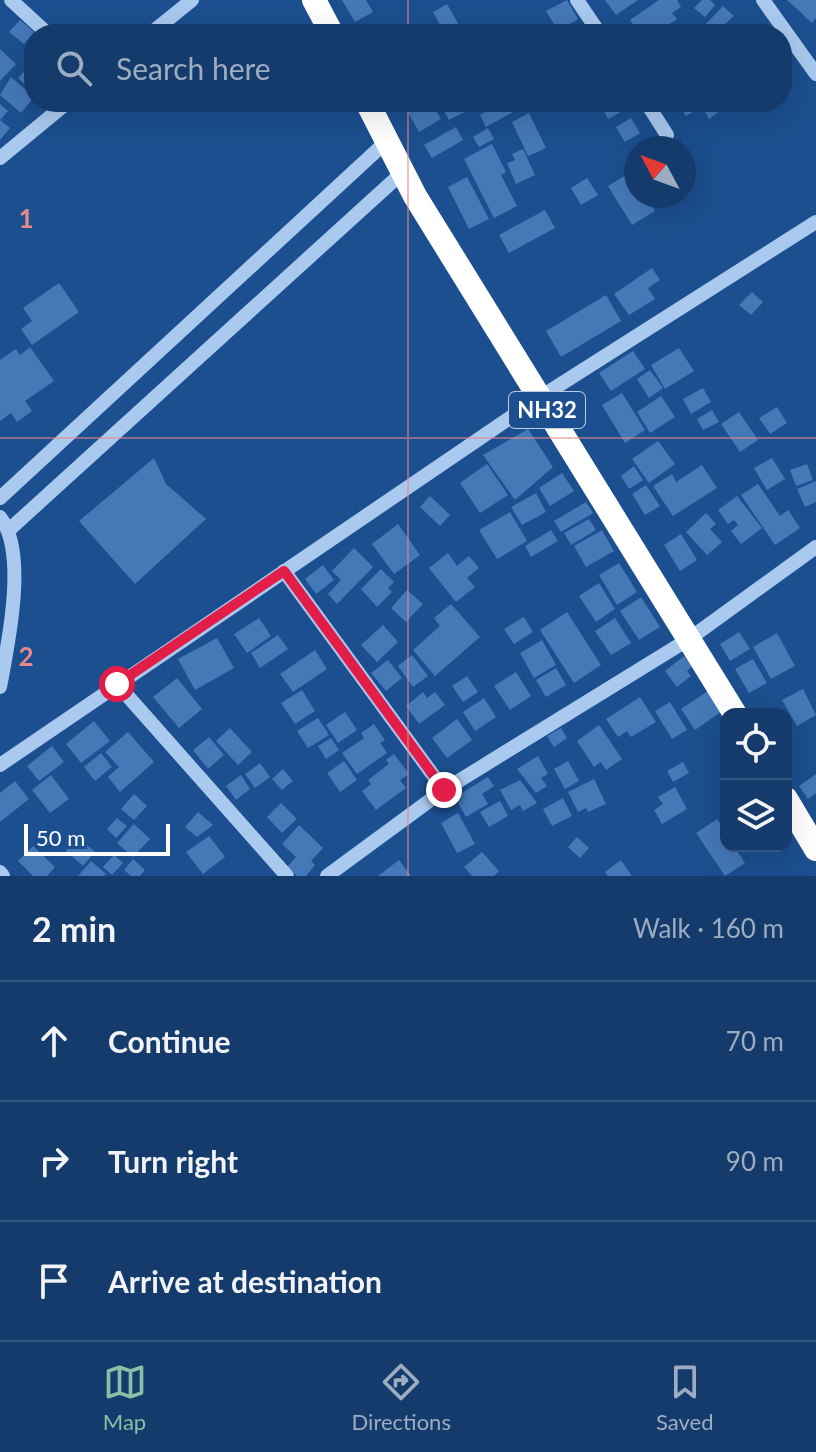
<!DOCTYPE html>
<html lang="en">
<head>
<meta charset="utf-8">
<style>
	:root { --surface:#143b6b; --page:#1d4271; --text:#f1f3f6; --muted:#9dadc1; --line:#33557e; --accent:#8abfa5 }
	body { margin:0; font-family:Lato,sans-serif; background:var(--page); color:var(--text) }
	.controls { position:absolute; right:24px; bottom:24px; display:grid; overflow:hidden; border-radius:16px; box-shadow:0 8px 32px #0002 }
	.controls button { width:72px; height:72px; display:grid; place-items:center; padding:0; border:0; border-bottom:2px solid var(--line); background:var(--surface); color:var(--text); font:40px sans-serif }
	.compass { position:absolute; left:624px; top:136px; width:72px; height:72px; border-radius:50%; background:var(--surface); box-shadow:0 8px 32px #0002; rotate:311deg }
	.scale { position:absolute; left:24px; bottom:20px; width:146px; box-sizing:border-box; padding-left:8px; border:4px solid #fff; border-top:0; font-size:22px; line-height:28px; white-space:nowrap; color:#fff; -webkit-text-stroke:6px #1b4f8f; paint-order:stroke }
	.stop { position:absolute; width:24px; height:24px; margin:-18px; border:6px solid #e11d48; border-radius:50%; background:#fff }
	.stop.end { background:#e11d48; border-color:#fff; box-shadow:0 2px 8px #0008 }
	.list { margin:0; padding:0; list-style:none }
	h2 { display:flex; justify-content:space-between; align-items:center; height:104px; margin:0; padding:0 32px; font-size:34px }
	h2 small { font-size:26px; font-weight:400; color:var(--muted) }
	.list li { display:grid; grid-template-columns:52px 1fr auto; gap:24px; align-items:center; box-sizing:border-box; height:120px; padding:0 32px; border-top:2px solid var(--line) }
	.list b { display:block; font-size:30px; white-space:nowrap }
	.list em { font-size:26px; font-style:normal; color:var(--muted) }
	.icon { flex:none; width:44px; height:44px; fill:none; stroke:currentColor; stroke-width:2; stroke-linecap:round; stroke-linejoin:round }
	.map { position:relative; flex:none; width:816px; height:876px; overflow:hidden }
	.search { position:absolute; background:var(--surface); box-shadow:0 8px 32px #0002; left:24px; right:24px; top:24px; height:88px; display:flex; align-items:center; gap:20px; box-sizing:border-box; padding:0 28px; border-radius:32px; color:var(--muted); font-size:30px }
	.sheet { height:464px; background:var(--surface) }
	nav { display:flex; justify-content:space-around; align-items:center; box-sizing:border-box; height:112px; border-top:2px solid var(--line); background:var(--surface); font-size:22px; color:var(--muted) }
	nav a { display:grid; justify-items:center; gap:4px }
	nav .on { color:var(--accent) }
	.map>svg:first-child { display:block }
</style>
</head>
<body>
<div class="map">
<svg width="816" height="876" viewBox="0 0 816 876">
	<rect width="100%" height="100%" fill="#1b4f8f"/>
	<g fill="#4478b7">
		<polygon points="342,0 366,0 373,12 355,22"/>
		<polygon points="567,0 578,19 558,31 546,11"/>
		<polygon points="605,0 638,0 616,15"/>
		<polygon points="659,0 677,0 681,7 672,13 677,19 654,34 649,34 644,27 637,31 630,20"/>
		<polygon points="702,0 710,0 715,5 705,17 694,8"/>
		<polygon points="787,0 816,0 816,18 812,23"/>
		<polygon points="447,4 464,34 445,34 433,12"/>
		<polygon points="723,6 734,16 714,34 704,26"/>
		<polygon points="20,20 34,32 24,44 9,32"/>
		<polygon points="0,49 16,64 0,81"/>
		<polygon points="31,64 34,67 34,93 18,78"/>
		<polygon points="11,77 34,97 21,113 0,95"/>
		<polygon points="402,102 431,102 441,119 419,132"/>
		<polygon points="439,102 484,102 449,120"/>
		<polygon points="502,102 508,102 513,112 486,127 480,115"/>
		<polygon points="599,102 635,102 636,104 608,119"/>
		<polygon points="677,102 715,102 720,111 709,119 702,107 686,116"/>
		<polygon points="0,104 8,111 0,120 10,128 0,140"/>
		<polygon points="529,113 546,148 528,156 512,122"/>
		<polygon points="631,118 640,133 625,142 616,127"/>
		<polygon points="456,127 463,140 432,158 424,145"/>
		<polygon points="488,128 494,139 479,147 473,137"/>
		<polygon points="492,144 506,172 501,175 517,206 494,218 464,159"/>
		<polygon points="523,149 535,175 516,184 507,163 515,160 512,154"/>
		<polygon points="631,172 636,180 636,196 646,196 655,211 632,225 608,186"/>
		<polygon points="467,177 489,219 469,229 448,187"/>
		<polygon points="587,178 598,195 581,205 571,188"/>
		<polygon points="545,210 555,228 509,253 499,235"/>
		<polygon points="652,268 660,280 648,288 655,299 629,315 614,294"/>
		<polygon points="59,283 79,312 32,345 21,329 32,321 23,308"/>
		<polygon points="752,292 763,302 751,315 739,305"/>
		<polygon points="606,295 621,321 561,357 546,331"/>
		<polygon points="30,347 54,381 25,401 32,411 17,422 11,413 0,421 0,360 16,349 20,355"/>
		<polygon points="679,348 694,371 665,389 651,365"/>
		<polygon points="633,351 645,369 611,391 599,373"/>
		<polygon points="650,370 663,388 649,398 637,379"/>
		<polygon points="703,388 711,402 691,414 683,399"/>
		<polygon points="622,393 645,430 625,443 602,405"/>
		<polygon points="661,396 675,417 650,433 637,412"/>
		<polygon points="777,407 787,423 770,434 759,418"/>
		<polygon points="712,410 719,422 703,430 697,419"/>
		<polygon points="739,412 758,440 740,452 721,424"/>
		<polygon points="528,429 553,467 515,500 483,455"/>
		<polygon points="658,441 675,464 649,483 632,459"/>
		<polygon points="154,458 166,484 206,519 135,584 79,521"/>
		<polygon points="772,458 785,479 767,490 754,468"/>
		<polygon points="487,464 508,495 480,513 460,483"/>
		<polygon points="807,464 813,480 796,486 790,470"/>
		<polygon points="702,465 717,488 673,516 653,486 672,474 676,482"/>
		<polygon points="634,466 643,480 629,489 621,476"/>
		<polygon points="562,473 574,491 550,506 539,488"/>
		<polygon points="816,481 816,502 805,507 797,489"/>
		<polygon points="758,484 780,516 788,510 800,528 775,545 741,495"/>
		<polygon points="646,485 660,506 645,515 632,494"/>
		<polygon points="536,493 546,512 522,525 511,507"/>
		<polygon points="430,496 450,515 440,526 420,507"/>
		<polygon points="737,496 762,528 741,544 731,531 738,525 734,520 728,524 718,510"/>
		<polygon points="586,502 593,513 561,532 554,521"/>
		<polygon points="510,512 527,541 497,559 479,530"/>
		<polygon points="706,513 716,524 710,529 722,542 707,555 686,532"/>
		<polygon points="589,519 596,530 571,545 564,533"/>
		<polygon points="398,524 420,555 394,574 372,544"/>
		<polygon points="551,530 558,541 531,557 525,546"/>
		<polygon points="602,530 614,551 586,567 574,546"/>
		<polygon points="681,534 697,560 680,571 664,545"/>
		<polygon points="354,548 373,567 337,604 328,594 341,580 332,571"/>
		<polygon points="448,553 457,566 469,556 479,568 467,578 475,587 456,602 429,568"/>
		<polygon points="619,563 637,592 617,605 599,575"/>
		<polygon points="323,565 334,580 316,594 305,579"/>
		<polygon points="381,569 394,582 388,588 392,592 377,607 361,589"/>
		<polygon points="599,583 615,609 596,622 579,596"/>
		<polygon points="407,590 423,604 406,622 391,608"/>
		<polygon points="641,597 660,627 639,640 620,611"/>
		<polygon points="451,604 480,637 435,676 413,650 440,626 434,618"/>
		<polygon points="567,612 601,665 574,683 540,630"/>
		<polygon points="524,617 533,632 514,644 504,629"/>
		<polygon points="259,618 271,636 247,653 234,634"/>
		<polygon points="615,618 631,643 611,655 595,631"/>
		<polygon points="383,625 398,642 377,662 361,645"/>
		<polygon points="739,632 750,649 730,661 720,644"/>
		<polygon points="777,633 795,666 771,679 753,647"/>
		<polygon points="278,635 288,649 260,668 251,653"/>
		<polygon points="217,638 234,668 195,690 178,659"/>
		<polygon points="542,640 556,665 534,678 520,653"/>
		<polygon points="315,650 327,669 293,692 280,674"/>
		<polygon points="412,655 428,676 413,687 398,666"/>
		<polygon points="684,656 692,666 687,671 691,676 677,687 665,671"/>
		<polygon points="753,659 767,683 749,693 735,669"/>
		<polygon points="388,660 402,678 386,691 371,673"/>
		<polygon points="556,668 566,685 546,697 536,680"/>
		<polygon points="516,672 531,696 510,710 494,686"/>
		<polygon points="467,676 478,692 463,702 452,686"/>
		<polygon points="177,678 202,709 179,728 153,697"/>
		<polygon points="803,689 816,715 797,726 782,700"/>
		<polygon points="302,690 315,711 295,724 281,703"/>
		<polygon points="708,691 722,711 695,730 681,709"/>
		<polygon points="423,692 427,698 435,692 445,705 419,724 406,706"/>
		<polygon points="640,697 656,722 631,737 627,731 618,737 606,719"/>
		<polygon points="484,698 496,717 475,731 463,712"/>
		<polygon points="670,702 687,730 672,739 655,711"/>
		<polygon points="345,712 357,730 338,743 326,725"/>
		<polygon points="318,718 329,735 308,748 297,731"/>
		<polygon points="457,719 472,740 447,758 432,738"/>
		<polygon points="94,721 110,741 81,763 66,744"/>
		<polygon points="374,724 385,740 380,743 387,753 357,774 342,753 364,738 361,733"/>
		<polygon points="599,725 622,759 606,770 601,762 594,767 577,741"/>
		<polygon points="230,728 252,752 238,765 216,741"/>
		<polygon points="561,728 567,738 554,747 547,736"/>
		<polygon points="128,732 154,762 120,792 108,777 119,767 105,752"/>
		<polygon points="209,737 224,755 208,769 193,750"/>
		<polygon points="331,738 339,750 326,759 318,746"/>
		<polygon points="52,746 64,762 39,781 27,766"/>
		<polygon points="101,753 112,767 95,781 84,767"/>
		<polygon points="394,754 409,774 400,780 406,788 376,810 362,791 371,784 368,780 389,764 386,760"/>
		<polygon points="538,756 548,774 541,778 547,786 536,793 517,769"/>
		<polygon points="344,761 357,780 340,792 327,773"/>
		<polygon points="568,761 579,781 565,789 554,769"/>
		<polygon points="683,762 689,773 673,782 667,771"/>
		<polygon points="260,763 270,777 255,788 245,774"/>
		<polygon points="283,769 293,781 282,790 272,779"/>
		<polygon points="816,774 816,793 808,799 799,786"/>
		<polygon points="51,775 69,799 50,813 32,790"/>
		<polygon points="241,775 250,789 236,800 226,786"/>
		<polygon points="488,777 494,786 482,794 488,804 466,817 455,797"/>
		<polygon points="594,779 606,804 588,812 586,808 578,812 568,792"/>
		<polygon points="520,780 537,803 523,811 520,805 511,810 500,790"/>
		<polygon points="15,781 29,799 0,822 0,793"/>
		<polygon points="675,787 687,809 662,824 654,810 663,804 658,797"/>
		<polygon points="134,794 147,806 134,820 121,809"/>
		<polygon points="563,798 572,816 552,826 543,809"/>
		<polygon points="500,801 508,816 489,827 480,812"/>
		<polygon points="281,803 297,819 282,833 267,817"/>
		<polygon points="198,812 213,825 197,837 185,827"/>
		<polygon points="458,813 475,844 457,853 441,823"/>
		<polygon points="117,818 127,826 116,838 107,829"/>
		<polygon points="717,819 723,828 726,827 726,846 738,846 735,848 745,863 725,876 696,833"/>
		<polygon points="134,824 150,839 133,857 117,843"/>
		<polygon points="299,825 323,848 311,861 315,865 306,876 297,876 287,867 296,857 282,844"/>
		<polygon points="209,836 225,857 203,874 186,852"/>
		<polygon points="78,837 95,852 83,866 66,851"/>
		<polygon points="577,837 589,848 580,858 568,847"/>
		<polygon points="33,846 55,867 47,876 33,876 18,861"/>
		<polygon points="482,852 499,871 494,876 472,876 464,867"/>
		<polygon points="114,855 123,863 112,875 103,867"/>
		<polygon points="133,859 145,870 140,876 131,876 124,870"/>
		<polygon points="399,860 411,876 378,876"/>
		<polygon points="621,860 632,876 608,876 605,872"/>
		<polygon points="91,861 106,874 104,876 78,876"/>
	</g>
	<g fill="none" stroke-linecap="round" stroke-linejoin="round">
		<g stroke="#a9c9ee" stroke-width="14">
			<polyline points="11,0 48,34"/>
			<polyline points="577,0 600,34"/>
			<polyline points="763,0 816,74"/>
			<polyline points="150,34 192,0"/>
			<polyline points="646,102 667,135"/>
			<polyline points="0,158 68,102"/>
			<polyline points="0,498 387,141"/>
			<path d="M0 517C28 552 8 644 0 687"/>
			<polyline points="10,529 403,172"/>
			<polyline points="284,571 444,790"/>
			<polyline points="117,684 287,876"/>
			<polyline points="0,765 539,398 816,222"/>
			<polyline points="0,872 3,876"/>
			<polyline points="327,876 444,790 689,639 816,547"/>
		</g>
		<g stroke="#fff" stroke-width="24">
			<polyline points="314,0 332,34"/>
			<polyline points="367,102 415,196 735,714"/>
			<polyline points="786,799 816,849"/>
		</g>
	</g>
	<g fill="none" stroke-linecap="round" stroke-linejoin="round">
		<polyline stroke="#e11d48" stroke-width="10" points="117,684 284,571 444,790"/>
	</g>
	<path fill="none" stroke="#e88989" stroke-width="2" stroke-opacity="0.55" d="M408 0V34M408 102V876M0 438H816"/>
	<g text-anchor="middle" stroke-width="6" stroke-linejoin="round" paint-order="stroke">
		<rect fill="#1b4f8f" stroke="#bbcadd" stroke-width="2" x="509" y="392" width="76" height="36" rx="6"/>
		<g font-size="22" font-weight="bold" fill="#fff">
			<text x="547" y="418">NH32</text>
		</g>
	</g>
	<g font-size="26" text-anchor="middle" font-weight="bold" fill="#e88989" stroke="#1b4f8f" stroke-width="6" stroke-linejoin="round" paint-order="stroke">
		<text x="26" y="228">1</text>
		<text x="26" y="666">2</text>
	</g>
</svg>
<div class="controls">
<button><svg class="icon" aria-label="locate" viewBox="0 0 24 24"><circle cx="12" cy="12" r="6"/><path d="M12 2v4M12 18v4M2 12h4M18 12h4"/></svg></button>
<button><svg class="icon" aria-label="layers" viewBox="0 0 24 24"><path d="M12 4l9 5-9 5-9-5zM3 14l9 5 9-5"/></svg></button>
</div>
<svg class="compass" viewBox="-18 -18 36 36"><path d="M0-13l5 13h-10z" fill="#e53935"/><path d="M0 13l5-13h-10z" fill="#9dadc1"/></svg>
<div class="scale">50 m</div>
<div class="stop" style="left:117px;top:684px"></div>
<div class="stop end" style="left:444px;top:790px"></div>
<div class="search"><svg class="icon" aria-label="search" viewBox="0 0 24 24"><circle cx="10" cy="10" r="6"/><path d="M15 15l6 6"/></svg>Search here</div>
</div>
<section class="sheet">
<h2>2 min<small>Walk · 160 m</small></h2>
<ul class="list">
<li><svg class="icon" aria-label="ahead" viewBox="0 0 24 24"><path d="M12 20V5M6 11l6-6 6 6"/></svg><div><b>Continue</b></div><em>70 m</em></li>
<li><svg class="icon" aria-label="right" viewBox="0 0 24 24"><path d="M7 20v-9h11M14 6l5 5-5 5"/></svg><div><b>Turn right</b></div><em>90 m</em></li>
<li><svg class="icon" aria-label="arrive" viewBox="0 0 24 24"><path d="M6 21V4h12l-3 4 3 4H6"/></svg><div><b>Arrive at destination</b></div></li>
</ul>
</section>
<nav>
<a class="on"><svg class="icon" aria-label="map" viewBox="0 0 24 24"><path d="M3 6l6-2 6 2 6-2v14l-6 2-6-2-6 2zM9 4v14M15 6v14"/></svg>Map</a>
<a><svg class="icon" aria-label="directions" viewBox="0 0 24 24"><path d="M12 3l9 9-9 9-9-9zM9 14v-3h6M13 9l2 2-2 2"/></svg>Directions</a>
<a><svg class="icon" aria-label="saved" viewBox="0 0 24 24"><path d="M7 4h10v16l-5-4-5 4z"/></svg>Saved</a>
</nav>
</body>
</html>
